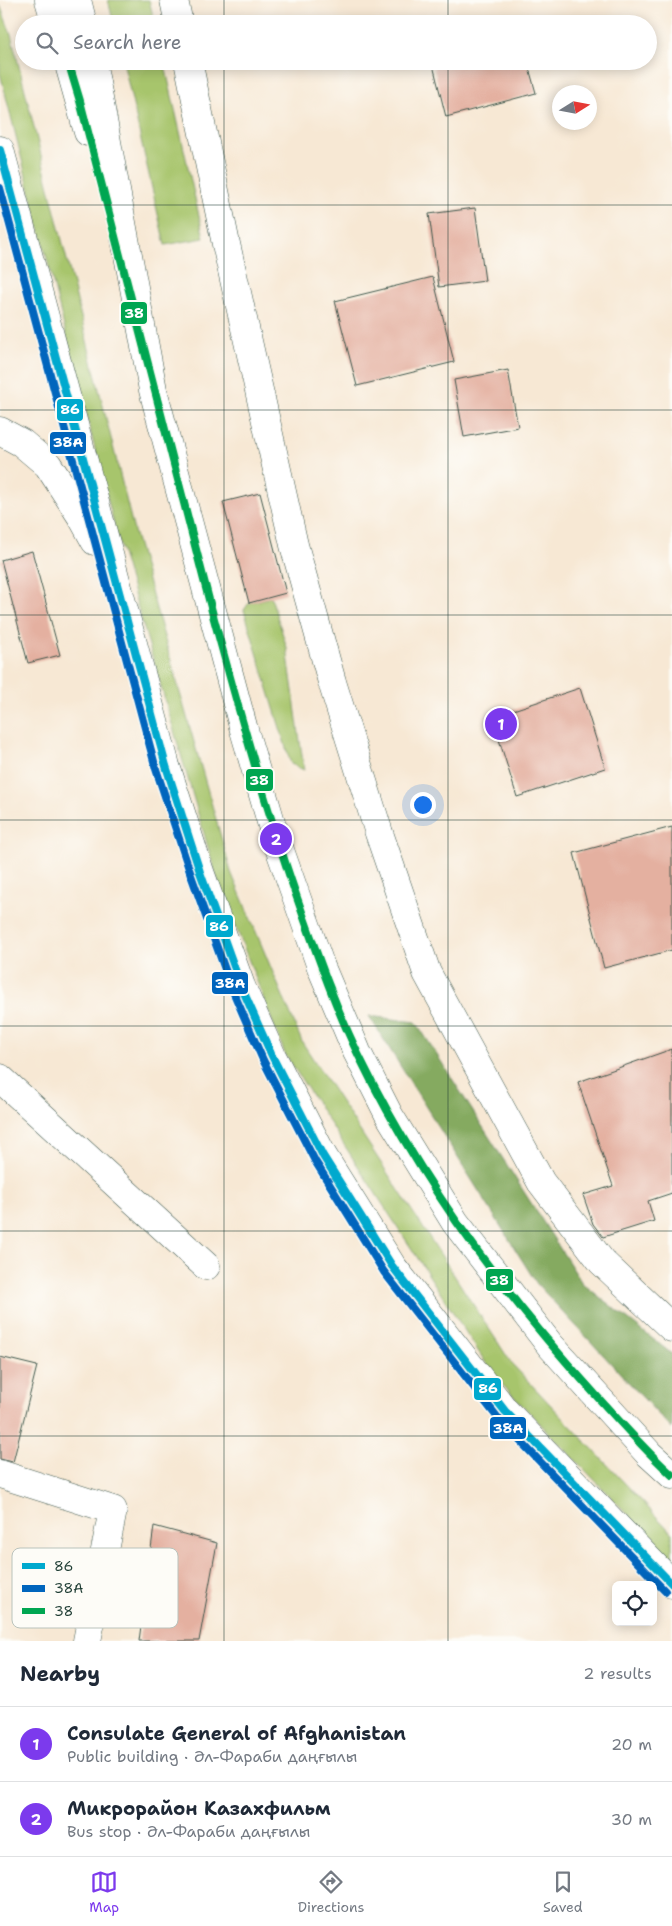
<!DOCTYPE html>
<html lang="en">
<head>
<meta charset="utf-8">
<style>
	:root { --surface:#fff; --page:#f6f6f7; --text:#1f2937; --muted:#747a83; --line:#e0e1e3; --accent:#7c3aed }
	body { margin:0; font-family:"Shantell Sans",sans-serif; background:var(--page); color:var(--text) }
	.controls { position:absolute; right:15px; bottom:15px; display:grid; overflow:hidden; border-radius:8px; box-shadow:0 2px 12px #0003 }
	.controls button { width:45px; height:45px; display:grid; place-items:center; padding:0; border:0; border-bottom:1px solid var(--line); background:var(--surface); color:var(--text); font:25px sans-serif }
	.compass { position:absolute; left:552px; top:85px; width:45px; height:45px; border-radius:50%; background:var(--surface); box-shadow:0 2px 12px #0003; rotate:79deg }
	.you { position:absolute; left:422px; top:804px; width:18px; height:18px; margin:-12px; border:4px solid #fff; border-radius:50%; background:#1a73e8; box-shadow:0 0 0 8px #1a73e833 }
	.badge { display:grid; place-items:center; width:32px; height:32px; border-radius:50%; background:var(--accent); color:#fff; font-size:16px; font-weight:700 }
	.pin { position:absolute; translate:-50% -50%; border:2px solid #fff; box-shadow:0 1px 5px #0006 }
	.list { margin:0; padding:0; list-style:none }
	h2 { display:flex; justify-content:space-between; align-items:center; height:65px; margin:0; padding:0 20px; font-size:21px }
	h2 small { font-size:16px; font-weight:400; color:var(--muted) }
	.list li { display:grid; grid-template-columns:32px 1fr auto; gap:15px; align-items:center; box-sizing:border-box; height:75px; padding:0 20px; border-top:1px solid var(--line) }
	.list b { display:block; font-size:19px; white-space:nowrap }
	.list p { margin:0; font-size:16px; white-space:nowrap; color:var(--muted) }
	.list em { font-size:16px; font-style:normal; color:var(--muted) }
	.icon { flex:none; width:28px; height:28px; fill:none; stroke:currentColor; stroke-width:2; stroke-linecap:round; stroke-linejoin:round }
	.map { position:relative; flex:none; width:672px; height:1641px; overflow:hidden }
	.search { position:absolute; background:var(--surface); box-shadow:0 2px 12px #0003; left:15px; right:15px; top:15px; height:55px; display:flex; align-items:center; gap:12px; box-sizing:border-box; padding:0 18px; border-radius:28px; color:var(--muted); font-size:19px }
	.sheet { height:215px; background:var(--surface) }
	nav { display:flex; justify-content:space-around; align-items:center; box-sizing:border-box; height:70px; border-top:1px solid var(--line); background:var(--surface); font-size:14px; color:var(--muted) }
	nav a { display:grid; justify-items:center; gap:2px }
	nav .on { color:var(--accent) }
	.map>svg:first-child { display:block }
</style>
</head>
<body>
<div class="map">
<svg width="672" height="1641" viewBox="0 0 672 1641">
	<rect width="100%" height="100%" fill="#fdfcf7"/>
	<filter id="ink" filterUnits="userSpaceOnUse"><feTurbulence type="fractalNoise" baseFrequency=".02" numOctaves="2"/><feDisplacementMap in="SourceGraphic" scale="10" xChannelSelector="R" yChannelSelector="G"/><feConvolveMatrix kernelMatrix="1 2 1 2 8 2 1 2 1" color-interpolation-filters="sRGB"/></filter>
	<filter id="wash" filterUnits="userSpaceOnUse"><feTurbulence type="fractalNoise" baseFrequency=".0096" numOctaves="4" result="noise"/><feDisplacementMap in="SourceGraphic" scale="20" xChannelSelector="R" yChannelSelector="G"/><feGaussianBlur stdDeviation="1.12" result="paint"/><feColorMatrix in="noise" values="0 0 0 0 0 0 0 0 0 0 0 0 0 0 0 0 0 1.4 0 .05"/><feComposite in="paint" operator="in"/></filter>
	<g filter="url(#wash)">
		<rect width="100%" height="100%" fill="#f7e8d4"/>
		<g fill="#a7c56c" stroke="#638150">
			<polygon points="108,0 149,0 155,24 114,24"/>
			<polygon points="0,5 11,34 134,531 231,872 302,1042 512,1364 672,1533 672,1560 495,1377 285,1054 217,878 117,536 0,73"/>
			<polygon points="123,61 164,61 204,238 165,245"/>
			<polygon points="271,597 287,648 304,770 291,764 244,610 249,603"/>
		</g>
		<polygon fill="#85aa60" stroke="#52744a" points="369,1016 416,1022 582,1283 672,1354 672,1429 537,1284"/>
		<g id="blocks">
			<g fill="#e4b0a0">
				<polygon points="516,15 518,24 483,24"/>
				<polygon points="432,61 527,61 536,93 446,117"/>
				<polygon points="475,208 485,281 439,287 429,214"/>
				<polygon points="433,277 454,362 357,386 335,301"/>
				<polygon points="508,370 518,427 464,437 454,380"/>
				<polygon points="260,493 286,593 249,603 223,502"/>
				<polygon points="32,551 60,655 28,663 1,560"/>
				<polygon points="580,688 605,768 517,797 492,717"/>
				<polygon points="672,827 672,950 604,968 574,853"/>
				<polygon points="672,1049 672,1193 648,1201 654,1221 603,1237 593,1224 583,1195 613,1186 578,1082"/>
				<polygon points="0,1357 37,1366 13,1462 0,1459"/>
				<polygon points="154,1526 217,1543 199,1641 139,1641"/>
			</g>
		</g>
	</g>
	<g filter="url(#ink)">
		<use href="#blocks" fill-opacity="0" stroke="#3f574c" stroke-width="1"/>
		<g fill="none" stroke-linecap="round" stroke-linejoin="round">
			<g stroke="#3f574c" stroke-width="29">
				<g id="minor">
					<polyline points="174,0 179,24"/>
					<polyline points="188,61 226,244 294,545 332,682 379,833 427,973 541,1182 602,1262 672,1328"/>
					<polyline points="0,1078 206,1266"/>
					<polyline points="0,1474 113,1510 87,1641"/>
				</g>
			</g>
			<g stroke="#3f574c" stroke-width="29">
				<g id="major">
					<polyline points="49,0 56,24"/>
					<polyline points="77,0 83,24"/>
					<polyline points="68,61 88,132"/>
					<polyline points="92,61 153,390 244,730 276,839 321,967 357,1052 389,1115 455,1222 550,1345 649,1454 672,1475"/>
					<polyline points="0,150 166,766 200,872 241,986 272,1056 323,1156 392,1266 505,1411 672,1584"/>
					<polyline points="0,431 22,443 48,465 83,519 95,541"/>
				</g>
			</g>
			<use href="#minor" stroke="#fff" stroke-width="28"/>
			<use href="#major" stroke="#fff" stroke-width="28"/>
			<g stroke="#fdfcf7" stroke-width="11">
				<polyline id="bus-1" points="0,150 166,766 200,872 241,986 272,1056 323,1156 392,1266 505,1411 672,1584"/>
			</g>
			<g stroke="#fdfcf7" stroke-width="11">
				<polyline id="bus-2" points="0,188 156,769 191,875 232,989 263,1060 315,1161 384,1272 498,1418 665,1591"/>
			</g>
			<g stroke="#fdfcf7" stroke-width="11">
				<path id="bus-3" d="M68 61 80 101C124 274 168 447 214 619 241 718 268 816 302 912 319 960 336 1008 358 1054 418 1178 501 1291 593 1392 619 1421 644 1449 672 1475"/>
			</g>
			<use href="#bus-1" stroke="#00a9ce" stroke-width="8"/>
			<use href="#bus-2" stroke="#0065bd" stroke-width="8"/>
			<use href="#bus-3" stroke="#00a651" stroke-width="8"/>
		</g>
	</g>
	<path fill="none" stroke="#1f3d34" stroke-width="1" stroke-opacity="0.55" d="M224 0V24M448 0V24M224 61V1641M448 61V1641M0 205H672M0 410H672M0 615H672M0 820H672M0 1026H672M0 1231H672M0 1436H672"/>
	<rect x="12" y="1548" width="166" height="80" rx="8" fill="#fdfcf7" stroke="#bac3bc" stroke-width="1"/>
	<rect x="22" y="1563" width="23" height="6" fill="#00a9ce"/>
	<rect x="22" y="1585" width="23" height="7" fill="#0065bd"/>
	<rect x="22" y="1608" width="23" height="6" fill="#00a651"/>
	<g font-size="14" fill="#1f3d34">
		<text x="54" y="1571">86</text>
		<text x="54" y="1593">38А</text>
		<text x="54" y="1616">38</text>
	</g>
	<g stroke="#fdfcf7" stroke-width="2">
		<rect x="120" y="301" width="28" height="24" rx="5" fill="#00a651"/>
		<rect x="56" y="398" width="28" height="24" rx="5" fill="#00a9ce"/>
		<rect x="49" y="431" width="38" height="24" rx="5" fill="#0065bd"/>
		<rect x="245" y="768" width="29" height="24" rx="5" fill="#00a651"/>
		<rect x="205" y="914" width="29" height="24" rx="5" fill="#00a9ce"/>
		<rect x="211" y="971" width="38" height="24" rx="5" fill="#0065bd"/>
		<rect x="485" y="1268" width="29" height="24" rx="5" fill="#00a651"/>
		<rect x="473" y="1377" width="29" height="24" rx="5" fill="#00a9ce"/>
		<rect x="489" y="1416" width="38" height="24" rx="5" fill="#0065bd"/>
	</g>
	<g font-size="14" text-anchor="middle" font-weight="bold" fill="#fff">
		<text x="134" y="318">38</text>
		<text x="70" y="414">86</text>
		<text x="68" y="447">38А</text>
		<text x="259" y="785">38</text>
		<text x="219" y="931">86</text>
		<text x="230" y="988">38А</text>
		<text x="499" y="1285">38</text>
		<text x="488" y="1393">86</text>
		<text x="508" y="1433">38А</text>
	</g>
</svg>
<div class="controls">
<button><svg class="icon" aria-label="locate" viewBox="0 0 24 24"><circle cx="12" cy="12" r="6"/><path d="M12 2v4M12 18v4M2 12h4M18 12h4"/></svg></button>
</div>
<svg class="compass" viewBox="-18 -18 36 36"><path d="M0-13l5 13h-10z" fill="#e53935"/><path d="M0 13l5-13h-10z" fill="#747a83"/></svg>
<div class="you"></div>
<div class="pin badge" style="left:501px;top:724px">1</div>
<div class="pin badge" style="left:276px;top:839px">2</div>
<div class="search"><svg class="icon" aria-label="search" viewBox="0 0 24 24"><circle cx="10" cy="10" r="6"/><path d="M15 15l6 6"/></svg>Search here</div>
</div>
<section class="sheet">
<h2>Nearby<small>2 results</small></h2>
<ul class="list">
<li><span class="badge">1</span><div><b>Consulate General of Afghanistan</b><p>Public building · Әл-Фараби даңғылы</p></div><em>20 m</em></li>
<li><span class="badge">2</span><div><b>Микрорайон Казахфильм</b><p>Bus stop · Әл-Фараби даңғылы</p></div><em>30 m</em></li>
</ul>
</section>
<nav>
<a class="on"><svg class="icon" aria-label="map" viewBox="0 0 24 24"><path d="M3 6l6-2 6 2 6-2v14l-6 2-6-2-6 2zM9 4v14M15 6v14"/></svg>Map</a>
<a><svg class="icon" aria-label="directions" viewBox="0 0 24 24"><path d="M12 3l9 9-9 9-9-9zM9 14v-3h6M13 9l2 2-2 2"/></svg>Directions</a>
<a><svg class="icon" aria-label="saved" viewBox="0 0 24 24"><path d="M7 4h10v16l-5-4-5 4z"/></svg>Saved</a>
</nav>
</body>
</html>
